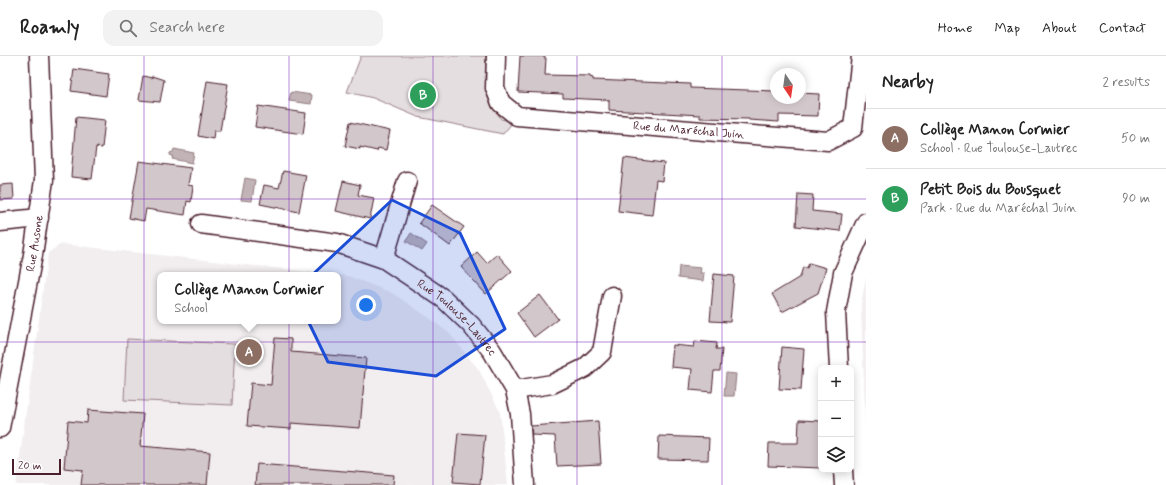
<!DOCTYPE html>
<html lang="en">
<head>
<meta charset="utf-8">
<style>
	:root { --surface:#fff; --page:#f2f2f2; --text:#222; --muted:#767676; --line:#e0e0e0; --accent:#b45309 }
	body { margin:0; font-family:Mynerve,sans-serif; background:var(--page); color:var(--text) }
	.controls { position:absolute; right:12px; bottom:12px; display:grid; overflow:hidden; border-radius:8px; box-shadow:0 2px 10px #0003 }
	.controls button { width:36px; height:36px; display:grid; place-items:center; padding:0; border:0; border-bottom:1px solid var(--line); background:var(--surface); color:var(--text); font:20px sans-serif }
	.compass { position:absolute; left:770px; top:12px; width:36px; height:36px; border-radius:50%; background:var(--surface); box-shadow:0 2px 10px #0003; rotate:167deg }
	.scale { position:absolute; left:12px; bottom:10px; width:49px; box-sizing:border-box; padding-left:4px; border:2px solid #4a1f2b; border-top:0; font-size:11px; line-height:14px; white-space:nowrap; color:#4a1f2b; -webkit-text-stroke:3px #fff; paint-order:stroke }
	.you { position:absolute; left:366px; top:249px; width:14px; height:14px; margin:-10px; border:3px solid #fff; border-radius:50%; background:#1a73e8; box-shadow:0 0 0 6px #1a73e833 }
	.badge { display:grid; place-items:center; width:26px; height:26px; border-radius:50%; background:var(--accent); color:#fff; font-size:13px; font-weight:700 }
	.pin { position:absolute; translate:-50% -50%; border:2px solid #fff; box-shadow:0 1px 4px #0006 }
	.popup { position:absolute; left:157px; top:216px; width:184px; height:52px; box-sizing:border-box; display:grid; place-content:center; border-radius:8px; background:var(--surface); filter:drop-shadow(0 1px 3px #0005); font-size:13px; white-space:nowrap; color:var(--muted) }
	.popup b { font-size:15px; color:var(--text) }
	.popup::after { content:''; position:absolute; left:50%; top:100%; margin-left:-8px; border:8px solid transparent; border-top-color:var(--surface) }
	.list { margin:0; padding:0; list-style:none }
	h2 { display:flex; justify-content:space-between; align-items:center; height:52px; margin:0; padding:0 16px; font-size:17px }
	h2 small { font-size:13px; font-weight:400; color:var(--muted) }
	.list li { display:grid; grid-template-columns:26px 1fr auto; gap:12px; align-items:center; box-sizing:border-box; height:60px; padding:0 16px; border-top:1px solid var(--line) }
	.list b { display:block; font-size:15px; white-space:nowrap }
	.list p { margin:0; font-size:13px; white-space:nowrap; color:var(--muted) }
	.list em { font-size:13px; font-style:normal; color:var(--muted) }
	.icon { flex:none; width:22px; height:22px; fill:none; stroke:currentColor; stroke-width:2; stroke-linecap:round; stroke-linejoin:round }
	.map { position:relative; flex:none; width:866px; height:429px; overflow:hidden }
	header { display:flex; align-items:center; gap:24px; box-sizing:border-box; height:56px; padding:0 20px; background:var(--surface); border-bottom:1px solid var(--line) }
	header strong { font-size:19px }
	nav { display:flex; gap:22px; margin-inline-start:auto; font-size:14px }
	.search { width:280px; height:36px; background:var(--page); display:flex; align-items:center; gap:10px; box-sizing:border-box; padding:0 14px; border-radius:12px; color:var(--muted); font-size:15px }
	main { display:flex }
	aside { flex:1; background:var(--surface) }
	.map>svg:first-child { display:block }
</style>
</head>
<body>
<header>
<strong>Roamly</strong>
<div class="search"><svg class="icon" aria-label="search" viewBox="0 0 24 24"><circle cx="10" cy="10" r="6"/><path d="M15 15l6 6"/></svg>Search here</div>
<nav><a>Home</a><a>Map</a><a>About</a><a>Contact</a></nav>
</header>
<main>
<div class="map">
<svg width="866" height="429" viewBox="0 0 866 429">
	<rect width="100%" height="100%" fill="#fff"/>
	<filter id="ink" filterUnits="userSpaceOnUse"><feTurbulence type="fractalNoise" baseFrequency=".025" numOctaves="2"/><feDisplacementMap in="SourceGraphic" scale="8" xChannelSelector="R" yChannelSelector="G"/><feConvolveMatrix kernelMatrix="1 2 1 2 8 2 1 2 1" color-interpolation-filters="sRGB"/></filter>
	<g filter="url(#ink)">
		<g fill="#f2eeef">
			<polygon points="61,188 337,219 160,219 160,265 338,265 338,219 348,220 392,237 428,261 450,278 479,314 500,356 508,429 16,429 48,197"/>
			<polygon points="866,221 866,383 861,249"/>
		</g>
		<g fill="#e5dee0" stroke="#987e86">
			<polygon points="361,0 486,0 485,21 488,42 501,63 513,66 503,78 418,61 373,42 347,36"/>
			<polygon points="127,283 235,288 232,349 124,344"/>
		</g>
		<g fill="#c1b3b6" stroke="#91787e">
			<polygon points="291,36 312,39 311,48 289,45"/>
			<polygon points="174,93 194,97 192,107 172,103 173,100 170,99 170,97 173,96"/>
			<polygon points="245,122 255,124 252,145 241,144"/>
			<polygon points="411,177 427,188 422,195 406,185"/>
			<polygon points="679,210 701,212 700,217 704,217 703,225 678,222"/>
			<polygon points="726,317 736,318 734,340 724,340"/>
		</g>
		<g fill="#d2c7cb" stroke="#4a1f2b">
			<polygon points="520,0 544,0 544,2 546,2 545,19 590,20 590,21 593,22 593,24 690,28 690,32 776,35 776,42 800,42 800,37 819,38 818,60 779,59 779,66 749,64 749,63 700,62 700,59 609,54 609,44 563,42 563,38 518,36"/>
			<polygon points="74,13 109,18 106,40 71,35"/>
			<polygon points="143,20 152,22 152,20 164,24 160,46 139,44"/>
			<polygon points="207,25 228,28 220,75 214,75 213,83 198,80"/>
			<polygon points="258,50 306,57 303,78 255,71"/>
			<polygon points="76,61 105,64 102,92 96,91 92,123 71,121"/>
			<polygon points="350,66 390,75 386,94 378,92 377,95 360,91 360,93 345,90"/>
			<polygon points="624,102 664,107 662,125 656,124 652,159 618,155"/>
			<polygon points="139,105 191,112 188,129 193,130 191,146 187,145 185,159 146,153 144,165 129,162"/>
			<polygon points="283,115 306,119 299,156 260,148 264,129 279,132"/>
			<polygon points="343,125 360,129 358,139 374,142 370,163 336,155"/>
			<polygon points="13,128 14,143 0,144 0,129"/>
			<polygon points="798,138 813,139 812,155 842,158 840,175 796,170"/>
			<polygon points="432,149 464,171 450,190 419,167"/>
			<polygon points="477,196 487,207 497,198 512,215 486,238 461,211"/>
			<polygon points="809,207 826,212 818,237 782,256 772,238 800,221 803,211 807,212"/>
			<polygon points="714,218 734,220 730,266 710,265"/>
			<polygon points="540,239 558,263 534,281 517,257"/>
			<polygon points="275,282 291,283 291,296 366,302 360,372 291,367 291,373 247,370 251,327 271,329"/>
			<polygon points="695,285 717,287 716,293 722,293 720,315 714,315 712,336 690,334 692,313 671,311 673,289 694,291"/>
			<polygon points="782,291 804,293 801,334 779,333"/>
			<polygon points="88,354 143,358 140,390 210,396 207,429 81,429 83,414 64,412 68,365 87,367"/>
			<polygon points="799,364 821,365 821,412 768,410 769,387 798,387"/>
			<polygon points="598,365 601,408 557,410 555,380 532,379 531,370"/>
			<polygon points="458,377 485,379 480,428 453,426"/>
			<polygon points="659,380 709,382 708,404 658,403"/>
			<polygon points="257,408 394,419 393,429 255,429"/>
		</g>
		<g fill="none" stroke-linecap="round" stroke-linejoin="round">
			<g stroke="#4a1f2b" stroke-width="21">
				<g id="minor">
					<path id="s1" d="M496 0 495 32 501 47 517 60 828 85 853 72 861 0"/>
					<polyline points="0,166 39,162"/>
					<path id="s2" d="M201 168 337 187 384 203 444 243 471 269 492 295 515 334 520 358 525 429"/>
					<polyline points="384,203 407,125"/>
					<polyline points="839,312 836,256 843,217 866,166"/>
					<polyline points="515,334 552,328 585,312 602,296 612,240"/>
					<path id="s3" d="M0 372 33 199 44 124 39 0"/>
					<polyline points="843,414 844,429"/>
				</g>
			</g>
			<use href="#minor" stroke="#fff" stroke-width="18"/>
		</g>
	</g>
	<path fill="#1d4ed8" fill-opacity="0.2" stroke="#1d4ed8" stroke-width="3" stroke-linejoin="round" d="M392 144 460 177 505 273 436 320 328 306 294 236Z"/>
	<path fill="none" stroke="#7b2cbf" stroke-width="1" stroke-opacity="0.55" d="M144 0V429M289 0V429M433 0V429M577 0V429M722 0V429M0 143H866M0 286H866"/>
	<g text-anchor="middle" stroke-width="3" stroke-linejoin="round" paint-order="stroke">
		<g font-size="12" fill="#4a1f2b" stroke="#fff">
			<text dy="4" stroke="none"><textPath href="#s1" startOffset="241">Rue du Maréchal Juin</textPath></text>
			<text dy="4" stroke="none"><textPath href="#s3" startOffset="188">Rue Ausone</textPath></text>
			<text dy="4" stroke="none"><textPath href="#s2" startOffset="281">Rue Toulouse-Lautrec</textPath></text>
		</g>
	</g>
</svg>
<div class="controls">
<button>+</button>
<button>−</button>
<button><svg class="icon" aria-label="layers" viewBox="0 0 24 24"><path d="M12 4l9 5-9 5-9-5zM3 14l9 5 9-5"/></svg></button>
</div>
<svg class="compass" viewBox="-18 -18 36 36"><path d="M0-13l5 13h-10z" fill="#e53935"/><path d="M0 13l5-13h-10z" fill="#767676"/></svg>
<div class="scale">20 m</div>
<div class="you"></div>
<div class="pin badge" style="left:249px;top:296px;background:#8d6e63">A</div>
<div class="popup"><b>Collège Manon Cormier</b>School</div>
<div class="pin badge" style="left:423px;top:39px;background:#2e9e5b">B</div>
</div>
<aside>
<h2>Nearby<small>2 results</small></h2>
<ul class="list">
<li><span class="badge" style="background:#8d6e63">A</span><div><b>Collège Manon Cormier</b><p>School · Rue Toulouse-Lautrec</p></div><em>50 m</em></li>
<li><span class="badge" style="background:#2e9e5b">B</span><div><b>Petit Bois du Bousquet</b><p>Park · Rue du Maréchal Juin</p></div><em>90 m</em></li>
</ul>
</aside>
</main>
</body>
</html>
